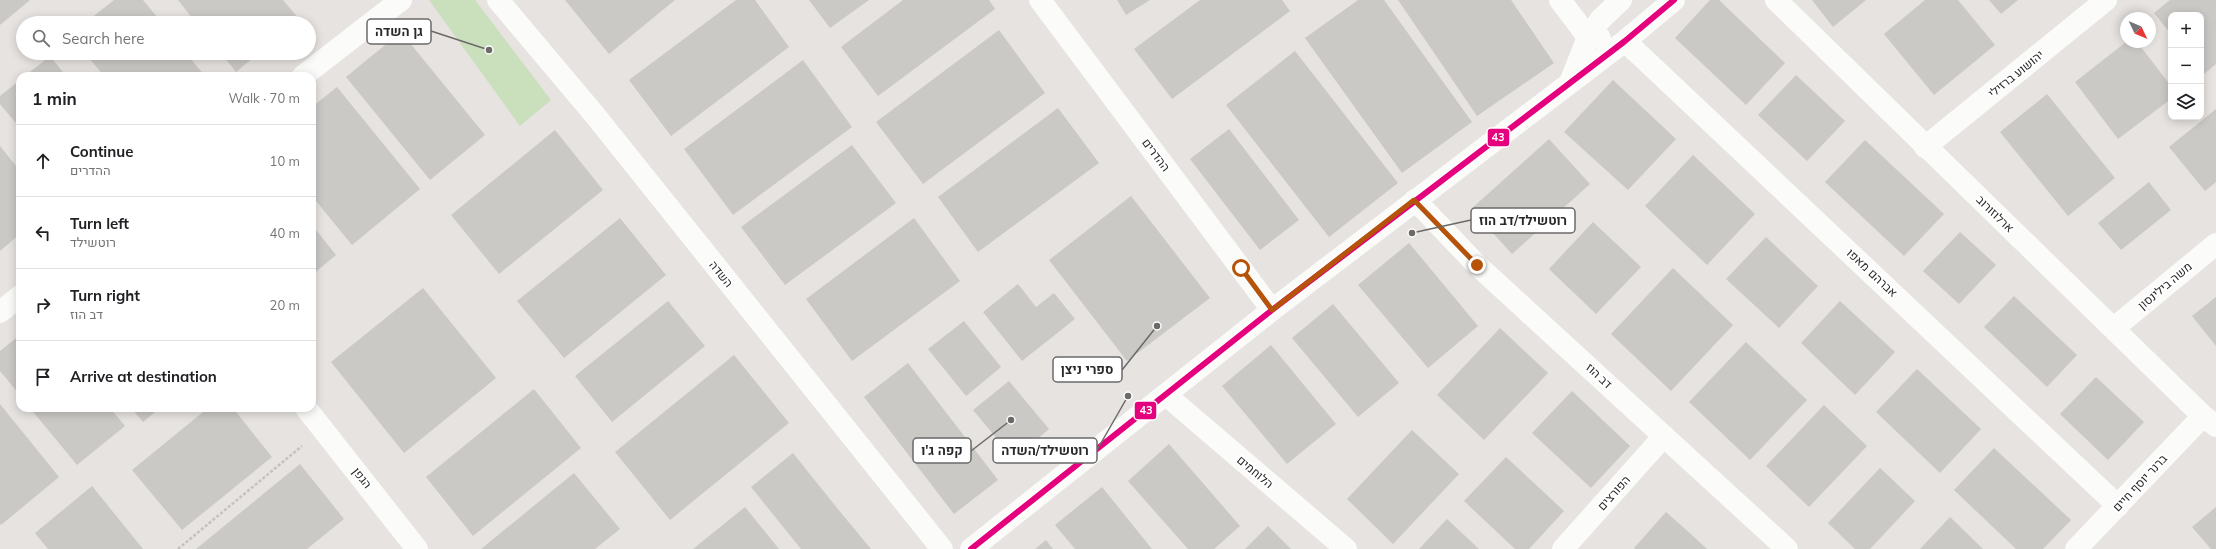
<!DOCTYPE html>
<html lang="en">
<head>
<meta charset="utf-8">
<style>
	:root { --surface:#fff; --page:#f2f2f2; --text:#202124; --muted:#757577; --line:#e0e0e0 }
	body { margin:0; font-family:Mulish,Heebo,sans-serif; background:var(--page); color:var(--text) }
	.controls { position:absolute; right:12px; top:12px; display:grid; overflow:hidden; border-radius:8px; box-shadow:0 2px 10px #0003 }
	.controls button { width:36px; height:36px; display:grid; place-items:center; padding:0; border:0; border-bottom:1px solid var(--line); background:var(--surface); color:var(--text); font:20px sans-serif }
	.compass { position:absolute; left:2120px; top:12px; width:36px; height:36px; border-radius:50%; background:var(--surface); box-shadow:0 2px 10px #0003; rotate:134deg }
	.stop { position:absolute; width:12px; height:12px; margin:-9px; border:3px solid #b45309; border-radius:50%; background:#fff }
	.stop.end { background:#b45309; border-color:#fff; box-shadow:0 1px 4px #0008 }
	.list { margin:0; padding:0; list-style:none }
	h2 { display:flex; justify-content:space-between; align-items:center; height:52px; margin:0; padding:0 16px; font-size:17px }
	h2 small { font-size:13px; font-weight:400; color:var(--muted) }
	.list li { display:grid; grid-template-columns:26px 1fr auto; gap:12px; align-items:center; box-sizing:border-box; height:72px; padding:0 16px; border-top:1px solid var(--line) }
	.list b { display:block; font-size:15px; white-space:nowrap }
	.list p { margin:0; font-size:13px; white-space:nowrap; color:var(--muted) }
	.list em { font-size:13px; font-style:normal; color:var(--muted) }
	.icon { flex:none; width:22px; height:22px; fill:none; stroke:currentColor; stroke-width:2; stroke-linecap:round; stroke-linejoin:round }
	.map { position:relative; flex:none; width:2216px; height:549px; overflow:hidden }
	.search { position:absolute; background:var(--surface); box-shadow:0 2px 10px #0003; left:16px; top:16px; width:300px; height:44px; display:flex; align-items:center; gap:10px; box-sizing:border-box; padding:0 14px; border-radius:22px; color:var(--muted); font-size:15px }
	.panel { position:absolute; background:var(--surface); box-shadow:0 2px 10px #0003; left:16px; top:72px; width:300px; height:340px; border-radius:12px }
	.map>svg:first-child { display:block }
</style>
</head>
<body>
<div class="map">
<svg width="2216" height="549" viewBox="0 0 2216 549">
	<rect width="100%" height="100%" fill="#e6e3e0"/>
	<polygon fill="#cadfbb" points="429,0 475,0 551,100 520,126"/>
	<g fill="#cbc9c6">
		<polygon points="0,0 30,0 0,25"/>
		<polygon points="114,0 143,0 162,23 85,23"/>
		<polygon points="178,0 283,0 300,20 296,23 196,23"/>
		<polygon points="565,0 675,0 609,54"/>
		<polygon points="736,0 755,0 789,47 671,136 629,80"/>
		<polygon points="809,0 869,0 830,28"/>
		<polygon points="903,0 989,0 995,9 878,96 841,47"/>
		<polygon points="1117,0 1150,0 1126,15"/>
		<polygon points="1200,0 1282,0 1290,11 1172,99 1134,49"/>
		<polygon points="1358,0 1384,0 1472,122 1402,173 1305,38"/>
		<polygon points="1398,0 1511,0 1554,63 1477,116"/>
		<polygon points="1710,0 1719,0 1785,63 1746,105 1675,38"/>
		<polygon points="1812,0 1866,0 1833,27"/>
		<polygon points="1925,0 1958,0 1995,45 1934,95 1884,34"/>
		<polygon points="1989,0 2018,0 2001,14"/>
		<polygon points="2170,0 2216,0 2216,64 2204,74 2201,70 2201,15 2171,15 2171,34 2154,13"/>
		<polygon points="999,30 1045,93 923,184 876,122"/>
		<polygon points="401,32 485,135 430,180 346,77"/>
		<polygon points="2126,42 2137,42 2171,86 2171,99 2118,139 2075,82"/>
		<polygon points="1295,51 1398,183 1329,237 1226,105"/>
		<polygon points="85,53 186,53 205,76 104,76"/>
		<polygon points="221,53 259,53 236,72"/>
		<polygon points="50,56 66,76 25,76"/>
		<polygon points="803,60 852,127 733,215 684,149"/>
		<polygon points="1796,75 1845,121 1807,161 1758,115"/>
		<polygon points="20,80 20,128 0,104 0,96"/>
		<polygon points="1613,80 1676,139 1628,190 1564,132"/>
		<polygon points="337,87 420,189 352,245 312,196 312,107"/>
		<polygon points="2047,94 2115,178 2068,216 2000,132"/>
		<polygon points="1058,108 1099,163 978,252 938,197"/>
		<polygon points="2216,109 2216,182 2205,191 2169,147"/>
		<polygon points="1229,129 1299,220 1260,250 1190,159"/>
		<polygon points="555,130 603,190 499,274 451,215"/>
		<polygon points="1549,139 1590,184 1512,254 1471,209"/>
		<polygon points="1865,140 1944,214 1904,256 1825,182"/>
		<polygon points="852,145 896,203 785,285 741,227"/>
		<polygon points="0,146 20,171 20,234 0,251"/>
		<polygon points="1693,155 1755,214 1707,265 1645,206"/>
		<polygon points="2149,182 2171,210 2121,250 2098,223"/>
		<polygon points="1131,196 1210,298 1127,361 1049,260"/>
		<polygon points="620,218 666,275 564,358 517,301"/>
		<polygon points="914,218 960,281 852,361 806,299"/>
		<polygon points="1593,222 1641,267 1596,314 1549,269"/>
		<polygon points="312,225 336,255 312,275"/>
		<polygon points="1960,232 1996,265 1959,304 1923,271"/>
		<polygon points="1766,237 1818,286 1779,328 1726,279"/>
		<polygon points="1409,243 1478,326 1428,368 1358,285"/>
		<polygon points="1673,268 1733,325 1671,391 1611,334"/>
		<polygon points="1018,284 1036,307 1054,293 1075,319 1022,361 983,312"/>
		<polygon points="423,288 496,378 404,453 331,362"/>
		<polygon points="2014,296 2077,355 2047,387 1984,327"/>
		<polygon points="2216,297 2216,346 2192,316"/>
		<polygon points="668,301 705,346 612,422 575,376"/>
		<polygon points="1840,301 1895,352 1855,395 1801,343"/>
		<polygon points="1333,304 1399,383 1358,417 1292,338"/>
		<polygon points="964,321 1001,367 966,396 928,349"/>
		<polygon points="1500,328 1548,373 1484,440 1437,395"/>
		<polygon points="20,335 20,395 0,371 0,351"/>
		<polygon points="1746,342 1807,400 1750,460 1689,402"/>
		<polygon points="1271,345 1336,424 1287,464 1222,386"/>
		<polygon points="734,355 789,423 670,520 615,452"/>
		<polygon points="908,363 998,480 954,514 864,397"/>
		<polygon points="1917,369 1981,429 1940,473 1876,412"/>
		<polygon points="2096,377 2144,422 2108,460 2060,414"/>
		<polygon points="1009,381 1049,429 1014,459 973,410"/>
		<polygon points="534,389 581,448 473,536 426,477"/>
		<polygon points="1572,391 1630,446 1591,488 1532,433"/>
		<polygon points="0,404 59,477 1,525 0,524"/>
		<polygon points="1824,405 1867,446 1809,507 1766,466"/>
		<polygon points="30,408 110,408 125,426 77,465"/>
		<polygon points="131,408 160,408 143,422"/>
		<polygon points="208,408 233,408 272,457 182,530 132,470"/>
		<polygon points="1412,430 1459,474 1393,544 1347,499"/>
		<polygon points="1169,444 1240,526 1214,549 1188,549 1128,481"/>
		<polygon points="1994,448 2071,520 2043,549 2016,549 1954,490"/>
		<polygon points="793,453 837,508 871,549 801,549 751,487"/>
		<polygon points="1506,457 1564,511 1529,549 1515,549 1464,501"/>
		<polygon points="300,464 344,519 307,549 196,549"/>
		<polygon points="1880,468 1915,501 1870,549 1855,549 1828,523"/>
		<polygon points="574,473 620,529 595,549 481,549"/>
		<polygon points="92,486 143,549 48,549 35,533"/>
		<polygon points="1102,487 1152,549 1075,549 1055,525"/>
		<polygon points="745,507 779,549 693,549"/>
		<polygon points="2216,507 2216,549 2211,549 2192,527"/>
		<polygon points="1666,512 1693,536 1707,549 1635,549 1634,548"/>
		<polygon points="1950,517 1983,549 1920,549"/>
		<polygon points="1447,519 1479,549 1419,549"/>
		<polygon points="1268,526 1291,549 1245,549"/>
		<polygon points="1046,540 1053,549 1035,549"/>
	</g>
	<g fill="none" stroke-linecap="round" stroke-linejoin="round">
		<polyline stroke="#c3c2c2" stroke-width="2.5" stroke-dasharray="3 2" stroke-linecap="butt" points="178,549 302,446"/>
		<g stroke="#fbfbfa" stroke-width="22">
			<polyline points="498,0 594,114 942,549"/>
			<polyline points="1040,0 1272,310"/>
			<polyline points="1776,0 2203,416 2216,426"/>
			<polyline points="1625,41 2118,506"/>
			<polyline points="303,76 401,0"/>
			<polyline points="1925,147 2106,0"/>
			<polyline points="1415,200 1477,265 1787,549"/>
			<polyline points="0,312 20,296"/>
			<polyline points="2114,328 2216,244"/>
			<polyline points="1166,395 1346,549"/>
			<polyline points="306,408 417,549"/>
			<polyline points="1563,549 1664,436"/>
			<polyline points="2076,549 2203,416"/>
		</g>
		<g stroke="#fbfbfa" stroke-width="22">
			<polyline points="1560,0 1588,37 1600,38"/>
			<polyline points="1571,80 1588,37 1600,20 1621,0"/>
			<polyline points="971,549 1272,310 1625,41 1674,0"/>
		</g>
		<g stroke="#fff" stroke-width="9">
			<polyline id="bus-1" points="971,549 1272,310 1625,41 1674,0"/>
		</g>
		<use href="#bus-1" stroke="#e5007d" stroke-width="6"/>
	</g>
	<g fill="none" stroke-linecap="round" stroke-linejoin="round">
		<polyline stroke="#b45309" stroke-width="5" points="1241,268 1272,310 1414,200 1477,265"/>
	</g>
	<g text-anchor="middle" stroke-width="4" stroke-linejoin="round" paint-order="stroke">
		<g font-size="12" fill="#292929" stroke="#fff">
			<text transform="translate(2016 74) rotate(-39)" y="4">יהושוע ברזילי</text>
			<text transform="translate(1156 155) rotate(53)" y="4">ההדרים</text>
			<text transform="translate(1995 214) rotate(44)" y="4">ארלוזורוב</text>
			<text transform="translate(1872 273) rotate(43)" y="4">אברהם מאפו</text>
			<text transform="translate(721 274) rotate(51)" y="4">השדה</text>
			<text transform="translate(2165 286) rotate(-40)" y="4">משה בילינסון</text>
			<text transform="translate(1599 376) rotate(43)" y="4">דב הוז</text>
			<text transform="translate(1255 472) rotate(40)" y="4">הלוחמים</text>
			<text transform="translate(362 478) rotate(52)" y="4">הגפן</text>
			<text transform="translate(2140 483) rotate(-47)" y="4">ברנר יוסף חיים</text>
			<text transform="translate(1614 493) rotate(-48)" y="4">הפורצים</text>
		</g>
	</g>
	<path fill="none" stroke="#6b6a69" stroke-width="1.5" d="M489 50L431 31M1412 233L1471 220M1157 326L1122 370M1128 396L1097 450M1011 420L971 451"/>
	<g fill="#6b6a69" stroke="#fff" stroke-width="1.5">
		<circle cx="489" cy="50" r="4"/>
		<circle cx="1412" cy="233" r="4"/>
		<circle cx="1157" cy="326" r="4"/>
		<circle cx="1128" cy="396" r="4"/>
		<circle cx="1011" cy="420" r="4"/>
	</g>
	<g fill="#fff" stroke="#6b6a69" stroke-width="1.5">
		<rect x="367" y="19" width="64" height="25" rx="4"/>
		<rect x="1471" y="208" width="104" height="25" rx="4"/>
		<rect x="1053" y="357" width="69" height="25" rx="4"/>
		<rect x="993" y="438" width="104" height="25" rx="4"/>
		<rect x="913" y="438" width="58" height="25" rx="4"/>
	</g>
	<g font-size="13" text-anchor="middle" font-weight="bold" fill="#292929">
		<text x="399" y="36">גן השדה</text>
		<text x="1523" y="225">רוטשילד/דב הוז</text>
		<text x="1087" y="374">ספרי ניצן</text>
		<text x="1045" y="455">רוטשילד/השדה</text>
		<text x="942" y="455">קפה ג'ו</text>
	</g>
	<g stroke="#fff" stroke-width="1.5">
		<rect x="1487" y="128" width="23" height="19" rx="4" fill="#e5007d"/>
		<rect x="1134" y="401" width="23" height="19" rx="4" fill="#e5007d"/>
	</g>
	<g font-size="11" text-anchor="middle" font-weight="bold" fill="#fff">
		<text x="1498" y="141">43</text>
		<text x="1146" y="414">43</text>
	</g>
</svg>
<div class="controls">
<button>+</button>
<button>−</button>
<button><svg class="icon" aria-label="layers" viewBox="0 0 24 24"><path d="M12 4l9 5-9 5-9-5zM3 14l9 5 9-5"/></svg></button>
</div>
<svg class="compass" viewBox="-18 -18 36 36"><path d="M0-13l5 13h-10z" fill="#e53935"/><path d="M0 13l5-13h-10z" fill="#757577"/></svg>
<div class="stop" style="left:1241px;top:268px"></div>
<div class="stop end" style="left:1477px;top:265px"></div>
<div class="search"><svg class="icon" aria-label="search" viewBox="0 0 24 24"><circle cx="10" cy="10" r="6"/><path d="M15 15l6 6"/></svg>Search here</div>
<section class="panel">
<h2>1 min<small>Walk · 70 m</small></h2>
<ul class="list">
<li><svg class="icon" aria-label="ahead" viewBox="0 0 24 24"><path d="M12 20V5M6 11l6-6 6 6"/></svg><div><b>Continue</b><p>ההדרים</p></div><em>10 m</em></li>
<li><svg class="icon" aria-label="left" viewBox="0 0 24 24"><path d="M17 20v-9H6M10 6l-5 5 5 5"/></svg><div><b>Turn left</b><p>רוטשילד</p></div><em>40 m</em></li>
<li><svg class="icon" aria-label="right" viewBox="0 0 24 24"><path d="M7 20v-9h11M14 6l5 5-5 5"/></svg><div><b>Turn right</b><p>דב הוז</p></div><em>20 m</em></li>
<li><svg class="icon" aria-label="arrive" viewBox="0 0 24 24"><path d="M6 21V4h12l-3 4 3 4H6"/></svg><div><b>Arrive at destination</b></div></li>
</ul>
</section>
</div>
</body>
</html>
